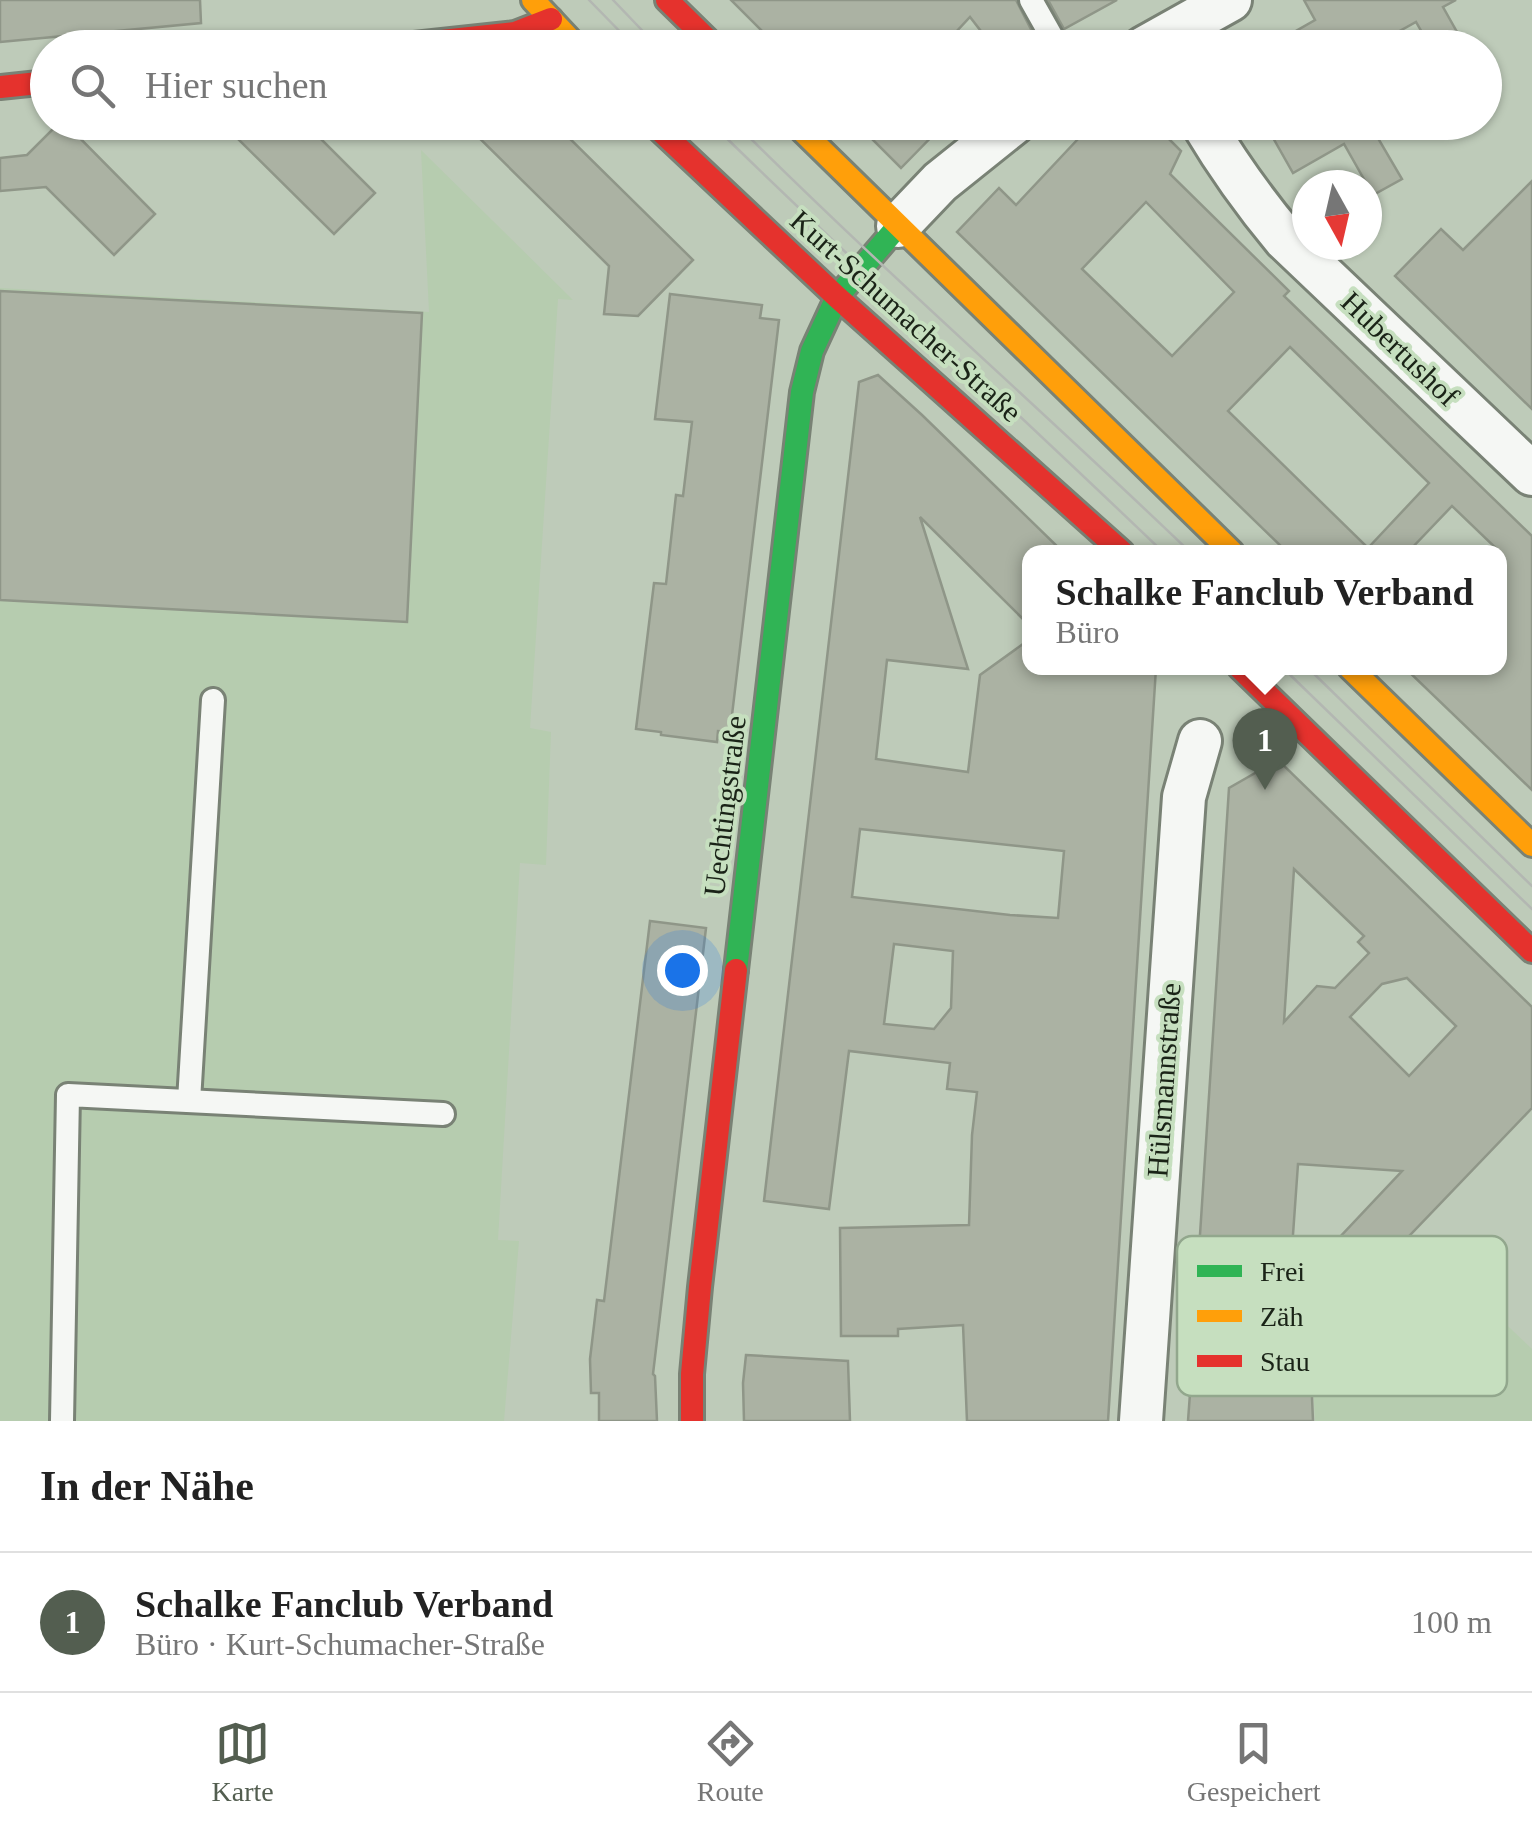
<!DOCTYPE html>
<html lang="de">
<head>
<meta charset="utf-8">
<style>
	:root { --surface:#fff; --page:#f6f6f6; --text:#222; --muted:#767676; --line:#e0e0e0; --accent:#535e50 }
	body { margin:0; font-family:Georgia,serif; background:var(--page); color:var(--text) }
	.compass { position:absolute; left:1292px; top:170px; width:90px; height:90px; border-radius:50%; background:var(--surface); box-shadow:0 2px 8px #0004; rotate:172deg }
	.you { position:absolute; left:682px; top:970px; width:35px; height:35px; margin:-25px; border:8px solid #fff; border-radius:50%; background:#1a73e8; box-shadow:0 0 0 15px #1a73e833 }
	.badge { display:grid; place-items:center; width:65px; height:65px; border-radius:50%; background:var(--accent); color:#fff; font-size:32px; font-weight:700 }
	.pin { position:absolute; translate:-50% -82px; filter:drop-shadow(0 2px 5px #0008) }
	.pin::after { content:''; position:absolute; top:52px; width:35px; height:30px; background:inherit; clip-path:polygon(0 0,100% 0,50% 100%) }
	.popup { position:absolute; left:1022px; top:545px; width:485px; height:130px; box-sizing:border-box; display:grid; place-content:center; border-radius:20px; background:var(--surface); filter:drop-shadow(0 2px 8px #0005); font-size:32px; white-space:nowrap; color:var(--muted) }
	.popup b { font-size:38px; color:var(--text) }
	.popup::after { content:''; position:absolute; left:50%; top:100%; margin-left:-20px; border:20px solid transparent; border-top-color:var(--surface) }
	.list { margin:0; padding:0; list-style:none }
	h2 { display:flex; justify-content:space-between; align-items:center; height:130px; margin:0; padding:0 40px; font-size:42px }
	h2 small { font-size:32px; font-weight:400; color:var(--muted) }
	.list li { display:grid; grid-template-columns:65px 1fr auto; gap:30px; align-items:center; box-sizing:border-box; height:140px; padding:0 40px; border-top:2px solid var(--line) }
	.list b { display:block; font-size:38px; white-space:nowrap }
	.list p { margin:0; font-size:32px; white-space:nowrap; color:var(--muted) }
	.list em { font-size:32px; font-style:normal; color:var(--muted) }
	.icon { flex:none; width:55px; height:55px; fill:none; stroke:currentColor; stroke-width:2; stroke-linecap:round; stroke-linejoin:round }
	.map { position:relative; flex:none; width:1532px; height:1421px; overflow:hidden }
	.search { position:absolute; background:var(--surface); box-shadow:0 2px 8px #0004; left:30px; right:30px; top:30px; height:110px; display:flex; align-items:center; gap:25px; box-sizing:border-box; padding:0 35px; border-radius:55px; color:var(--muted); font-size:38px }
	.sheet { height:270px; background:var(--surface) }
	nav { display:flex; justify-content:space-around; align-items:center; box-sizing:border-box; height:140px; border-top:2px solid var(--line); background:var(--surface); font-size:28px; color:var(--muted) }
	nav a { display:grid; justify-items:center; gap:5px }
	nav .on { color:var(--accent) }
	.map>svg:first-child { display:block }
</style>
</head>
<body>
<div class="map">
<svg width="1532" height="1421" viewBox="0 0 1532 1421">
	<rect width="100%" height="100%" fill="#becbb9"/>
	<g fill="#b6ccaf">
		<polygon points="421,150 573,300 558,299 530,728 551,732 546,865 520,863 498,1240 519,1241 504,1421 0,1421 0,288 429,312"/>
		<polygon points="1432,1254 1532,1349 1532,1421 1315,1421 1309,1309"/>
	</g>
	<g fill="#abb2a3" stroke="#8f9688" stroke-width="2.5" fill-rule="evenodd">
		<polygon points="0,0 200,0 201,23 0,42"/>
		<polygon points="731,0 1016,0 1038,43 1031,48 994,48 970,17 941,48 779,48"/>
		<polygon points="1048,0 1117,0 1064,29"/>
		<polygon points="1304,0 1456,0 1443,7 1466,48 1431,48 1416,22 1369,48 1266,48 1315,20"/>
		<polygon points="60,122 64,122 155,214 114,255 46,187 0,191 0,158 27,155"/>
		<polygon points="256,122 304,122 375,193 334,234 239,140"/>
		<polygon points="463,122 553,122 693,260 638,316 604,314 609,266"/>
		<polygon points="855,122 946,122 901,168"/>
		<path d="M1094 122H1152L1181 151 1170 174 1289 291 1284 296 1532 536V790L1405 668H1500V552L1452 506 1408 552H1287L957 232 999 188 1016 205ZM1146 202 1234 292 1172 356 1082 269ZM1290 347 1429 483 1368 548 1228 411Z"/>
		<polygon points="1264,122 1383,122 1372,128 1402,179 1373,195 1344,144 1293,173"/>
		<polygon points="1532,181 1532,409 1395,276 1441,229 1463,250"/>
		<polygon points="0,291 422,313 407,622 0,600"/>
		<polygon points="670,294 762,305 760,318 779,320 730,732 718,731 717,742 661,735 661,732 636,729 654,583 666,584 676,495 683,496 692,422 655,419"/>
		<path d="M878 375 922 415 1063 552H1030V626L920 517 968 669 887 660 876 759 968 772 980 675 1030 639V668H1156L1108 1421H967L963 1325 898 1329V1336H841L840 1228 969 1225 972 1135 977 1092 947 1089 950 1063 849 1051 829 1209 764 1201 859 382ZM860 829 1064 851 1058 918 1010 915 852 897ZM894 944 953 951 951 1008 934 1029 884 1024Z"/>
		<path d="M1278 760 1532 1007V1108L1366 1281 1192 1358 1229 788ZM1294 869 1364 936 1358 942 1369 953 1335 988 1317 986 1284 1022ZM1407 978 1456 1026 1409 1076 1350 1017 1382 984ZM1298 1164 1402 1171 1289 1291Z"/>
		<polygon points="650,921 706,928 653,1374 655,1376 657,1421 599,1421 599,1393 591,1393 590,1359 597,1300 604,1301"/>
		<polygon points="746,1355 848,1361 850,1421 744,1421 743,1383"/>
		<polygon points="1311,1373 1313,1421 1188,1421 1191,1380"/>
	</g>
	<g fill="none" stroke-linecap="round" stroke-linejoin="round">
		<g stroke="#798275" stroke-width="28">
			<g id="lane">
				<polyline points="1031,0 1058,48"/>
				<polyline points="189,1101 213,700"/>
				<polyline points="62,1421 68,1095 443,1114"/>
			</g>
		</g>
		<g stroke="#798275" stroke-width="48">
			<g id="street">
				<polyline points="1144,48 1230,0"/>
				<path d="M1202 122C1227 164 1254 202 1285 239L1532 474"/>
				<polyline points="898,226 940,182 1015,122"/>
				<polyline points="1141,1421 1184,797 1200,741"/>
			</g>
		</g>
		<g stroke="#798275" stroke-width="28">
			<polyline id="fast" points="736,970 802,392 812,351 837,297 898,226"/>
		</g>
		<g stroke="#798275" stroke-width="28">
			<g id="slow">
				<polyline points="533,0 578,48"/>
				<polyline points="793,122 1232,552"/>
				<polyline points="1350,668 1532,845"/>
			</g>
		</g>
		<g stroke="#798275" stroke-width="28">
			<g id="jam">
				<polyline points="667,0 716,48"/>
				<polyline points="377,48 515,33 551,19"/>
				<polyline points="0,87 48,82"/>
				<polyline points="651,122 837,297 1122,552"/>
				<polyline points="1240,668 1532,951"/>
				<polyline points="692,1421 692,1374 700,1287 736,970"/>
			</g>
		</g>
		<use href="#lane" stroke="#f5f7f4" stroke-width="22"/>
		<use href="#street" stroke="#f5f7f4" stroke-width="42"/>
		<use href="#fast" stroke="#30b455" stroke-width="22"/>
		<use href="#slow" stroke="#ff9f0a" stroke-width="22"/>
		<use href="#jam" stroke="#e5322d" stroke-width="22"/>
		<g stroke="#b3b7b2" stroke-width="2.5">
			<polyline points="589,0 636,48"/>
			<polyline points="613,0 659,48"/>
			<path d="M710 122C859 268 1013 408 1163 552"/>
			<path d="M734 122C882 270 1039 407 1190 552"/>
			<polyline points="1283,668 1532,909"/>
			<polyline points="1308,668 1532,886"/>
		</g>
	</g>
	<g text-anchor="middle" stroke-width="8" stroke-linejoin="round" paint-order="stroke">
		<g font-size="30" fill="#1a2317" stroke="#c6dfbf">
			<text transform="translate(906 316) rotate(42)" y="10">Kurt-Schumacher-Straße</text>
			<text transform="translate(1400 349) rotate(44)" y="10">Hubertushof</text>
			<text transform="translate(725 806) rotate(-83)" y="10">Uechtingstraße</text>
			<text transform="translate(1164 1080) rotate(-86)" y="10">Hülsmannstraße</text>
		</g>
	</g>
	<rect x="1177" y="1236" width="330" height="160" rx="15" fill="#c6dfbf" stroke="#92a78d" stroke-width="2.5"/>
	<rect x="1197" y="1265" width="45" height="12" fill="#30b455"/>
	<rect x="1197" y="1310" width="45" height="12" fill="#ff9f0a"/>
	<rect x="1197" y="1355" width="45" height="12" fill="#e5322d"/>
	<g font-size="28" fill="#1a2317">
		<text x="1260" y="1281">Frei</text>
		<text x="1260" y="1326">Zäh</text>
		<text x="1260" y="1371">Stau</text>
	</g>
</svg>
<svg class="compass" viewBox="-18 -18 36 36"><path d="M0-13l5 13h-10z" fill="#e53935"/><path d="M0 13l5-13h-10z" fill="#767676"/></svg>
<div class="you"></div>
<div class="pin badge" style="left:1265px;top:790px">1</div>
<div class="popup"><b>Schalke Fanclub Verband</b>Büro</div>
<div class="search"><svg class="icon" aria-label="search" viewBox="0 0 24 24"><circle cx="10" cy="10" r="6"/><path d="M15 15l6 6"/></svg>Hier suchen</div>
</div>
<section class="sheet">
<h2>In der Nähe<small></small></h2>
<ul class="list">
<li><span class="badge">1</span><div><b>Schalke Fanclub Verband</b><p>Büro · Kurt-Schumacher-Straße</p></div><em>100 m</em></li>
</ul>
</section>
<nav>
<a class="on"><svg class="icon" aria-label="map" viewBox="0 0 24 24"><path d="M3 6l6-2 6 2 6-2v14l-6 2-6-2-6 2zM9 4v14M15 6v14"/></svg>Karte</a>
<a><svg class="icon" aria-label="directions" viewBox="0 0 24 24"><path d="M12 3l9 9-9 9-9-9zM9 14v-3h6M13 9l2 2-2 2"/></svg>Route</a>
<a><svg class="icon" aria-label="saved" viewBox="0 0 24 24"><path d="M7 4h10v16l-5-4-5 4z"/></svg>Gespeichert</a>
</nav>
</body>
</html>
